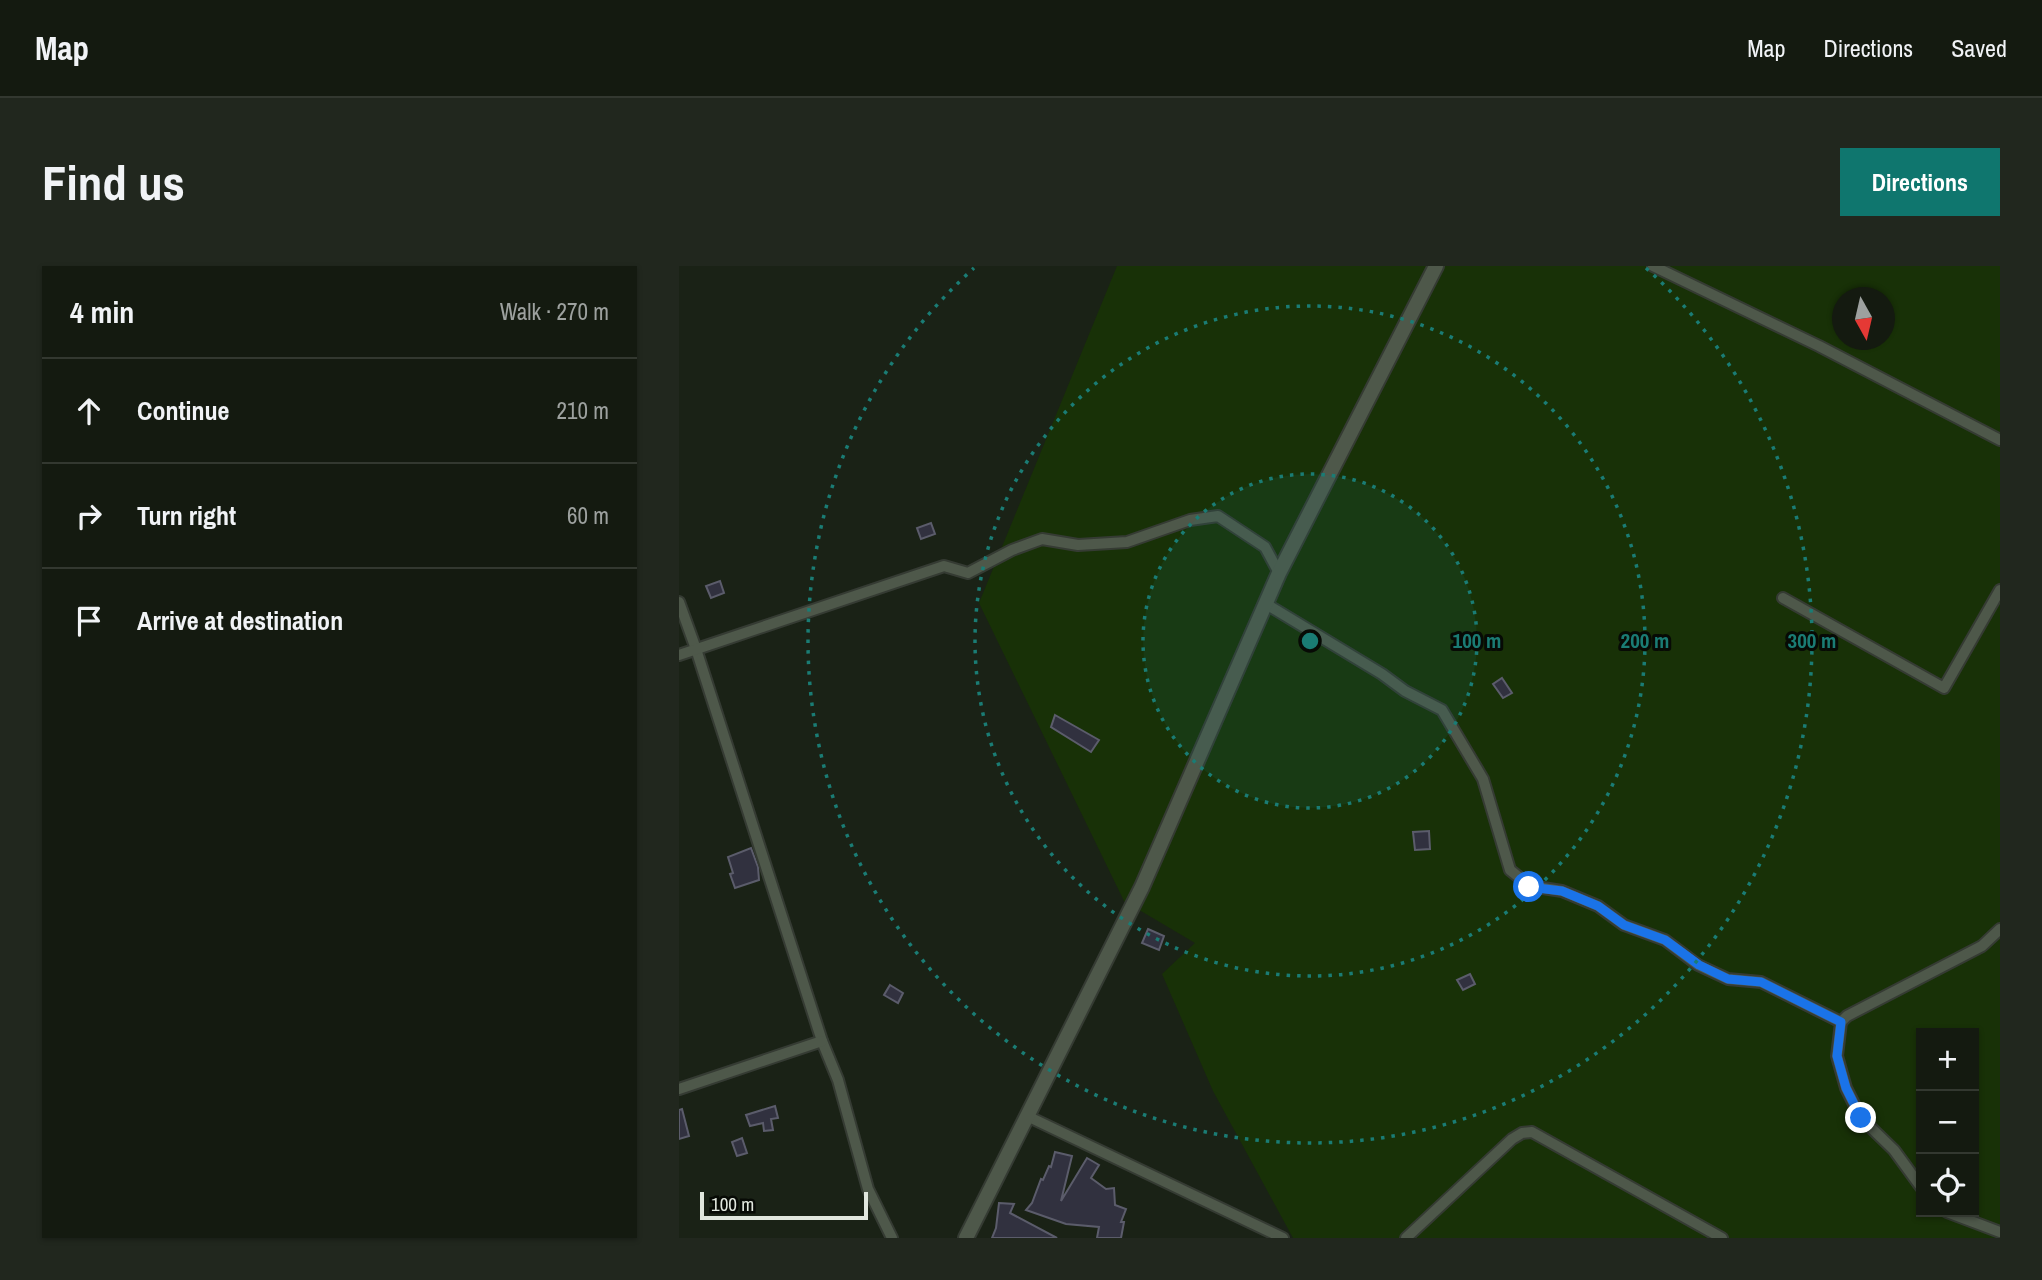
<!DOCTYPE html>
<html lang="en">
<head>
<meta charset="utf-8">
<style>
	:root { --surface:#141a10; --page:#21271e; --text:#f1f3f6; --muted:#9da19f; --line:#333830; --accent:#0f766e }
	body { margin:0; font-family:"Archivo Narrow",sans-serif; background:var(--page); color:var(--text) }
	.controls { position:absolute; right:21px; bottom:21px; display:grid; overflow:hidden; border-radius:0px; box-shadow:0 2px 5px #0004 }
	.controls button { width:63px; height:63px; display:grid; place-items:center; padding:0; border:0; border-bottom:2px solid var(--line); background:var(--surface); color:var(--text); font:35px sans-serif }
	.compass { position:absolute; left:1153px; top:21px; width:63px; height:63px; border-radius:50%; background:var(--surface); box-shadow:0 2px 5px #0004; rotate:172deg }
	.scale { position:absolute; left:21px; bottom:18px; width:168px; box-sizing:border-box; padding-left:7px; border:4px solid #e1e7de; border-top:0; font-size:19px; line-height:24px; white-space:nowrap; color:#e1e7de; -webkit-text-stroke:5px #070a05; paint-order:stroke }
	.stop { position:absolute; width:21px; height:21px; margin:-16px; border:5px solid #1a73e8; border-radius:50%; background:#fff }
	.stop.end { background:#1a73e8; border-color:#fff; box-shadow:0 2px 7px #0008 }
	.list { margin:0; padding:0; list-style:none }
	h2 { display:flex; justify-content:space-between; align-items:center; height:91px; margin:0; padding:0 28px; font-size:30px }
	h2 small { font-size:23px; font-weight:400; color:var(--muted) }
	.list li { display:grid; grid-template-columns:46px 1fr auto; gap:21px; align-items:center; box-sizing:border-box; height:105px; padding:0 28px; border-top:2px solid var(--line) }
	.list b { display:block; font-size:26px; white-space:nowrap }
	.list em { font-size:23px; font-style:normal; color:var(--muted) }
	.icon { flex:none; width:38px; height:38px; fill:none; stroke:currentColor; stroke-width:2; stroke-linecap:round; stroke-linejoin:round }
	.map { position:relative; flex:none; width:1321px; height:972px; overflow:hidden; border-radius:0px }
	header { display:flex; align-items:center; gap:42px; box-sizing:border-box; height:98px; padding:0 35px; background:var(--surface); border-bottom:2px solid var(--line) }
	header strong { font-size:33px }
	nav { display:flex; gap:38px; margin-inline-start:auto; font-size:24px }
	.intro { display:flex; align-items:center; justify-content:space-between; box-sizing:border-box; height:168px; padding:0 42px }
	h1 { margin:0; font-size:49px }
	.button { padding:18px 32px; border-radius:0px; background:var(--accent); color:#fff; font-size:24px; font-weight:700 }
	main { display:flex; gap:42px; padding:0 42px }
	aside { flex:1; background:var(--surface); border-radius:0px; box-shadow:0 2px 5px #0004 }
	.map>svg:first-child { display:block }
</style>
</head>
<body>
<header>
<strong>Map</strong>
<nav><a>Map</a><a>Directions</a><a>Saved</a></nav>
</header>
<div class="intro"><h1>Find us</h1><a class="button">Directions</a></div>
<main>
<aside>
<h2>4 min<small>Walk · 270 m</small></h2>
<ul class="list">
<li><svg class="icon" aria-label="ahead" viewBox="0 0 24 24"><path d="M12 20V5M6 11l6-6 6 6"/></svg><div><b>Continue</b></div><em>210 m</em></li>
<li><svg class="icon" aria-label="right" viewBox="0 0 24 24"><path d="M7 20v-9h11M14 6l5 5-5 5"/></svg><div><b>Turn right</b></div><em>60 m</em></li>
<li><svg class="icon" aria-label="arrive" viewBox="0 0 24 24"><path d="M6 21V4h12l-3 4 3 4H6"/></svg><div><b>Arrive at destination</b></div></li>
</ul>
</aside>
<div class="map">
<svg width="1321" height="972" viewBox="0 0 1321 972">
	<rect width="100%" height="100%" fill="#1a2216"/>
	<path fill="#183107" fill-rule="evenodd" d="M438 0H1321V972H614L534 825 483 708 516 677 445 635 300 337ZM1164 32H1206V74H1164ZM1242 767H1295V946H1242Z"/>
	<g fill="#31313f" stroke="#5b5c6b" stroke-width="2">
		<polygon points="252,257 256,268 242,273 238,262"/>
		<polygon points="41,315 45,327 32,332 27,320"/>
		<polygon points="823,412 833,427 824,432 814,418"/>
		<polygon points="376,449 420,474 412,486 372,461"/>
		<polygon points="750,565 751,583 736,584 734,566"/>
		<polygon points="72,582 79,601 80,614 56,622 51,608 54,607 49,591"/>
		<polygon points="469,663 485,670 480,684 463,677"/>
		<polygon points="791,708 796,718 784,724 778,714"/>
		<polygon points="211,719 224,727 219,737 205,729"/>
		<polygon points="96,840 99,852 92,853 94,864 85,865 84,857 71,860 67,849"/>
		<polygon points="3,843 10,870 0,873 0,844"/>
		<polygon points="63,872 68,887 58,890 53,876"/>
		<polygon points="376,886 393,890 382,935 408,892 420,899 412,912 427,923 435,922 436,939 447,943 442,956 445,956 442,972 418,972 420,961 387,958 347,944 353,937 362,913 364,914 370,900 372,901"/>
		<polygon points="320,937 335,938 331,947 378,972 313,972 317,962"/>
	</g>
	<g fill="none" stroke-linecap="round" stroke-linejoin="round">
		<g stroke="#353b33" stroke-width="14">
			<g id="minor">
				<polyline points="974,0 1140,80 1321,174"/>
				<polyline points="1104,332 1265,422 1321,324"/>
				<polyline points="0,336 17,383 143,775 159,814 189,923 213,972"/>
				<polyline points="587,338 703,408 726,425 763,444 804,513 831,604 851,620 883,625 919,640 945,659 986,674 1019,699 1049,713 1082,716 1162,756 1158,790 1167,822 1182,852 1215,884 1242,921"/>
				<polyline points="0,389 265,300 289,307 333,284 363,273 399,279 448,276 511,254 539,250 586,281 600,307"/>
				<polyline points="1162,756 1168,750 1303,680 1321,663"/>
				<polyline points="0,823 143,775"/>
				<polyline points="348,850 604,972"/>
				<polyline points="1268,946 1321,966"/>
				<polyline points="727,972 833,873 843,867 853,866 1043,972"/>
			</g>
		</g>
		<g stroke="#353b33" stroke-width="18">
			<polyline id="tertiary" points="287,972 463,621 600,307 757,0"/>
		</g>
		<use href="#minor" stroke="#4e584a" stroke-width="10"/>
		<use href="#tertiary" stroke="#4e584a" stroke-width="14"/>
	</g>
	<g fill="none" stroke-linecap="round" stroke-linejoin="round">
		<polyline stroke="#1a73e8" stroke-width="9" points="850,621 883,625 919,640 945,659 986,674 1020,699 1049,713 1082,716 1162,756 1158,790 1167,822 1182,852"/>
	</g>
	<circle cx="631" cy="375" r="167" fill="#1a7c74" fill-opacity=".12"/>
	<g fill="none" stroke="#1a7c74" stroke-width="3.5" stroke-dasharray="3.5 7">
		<circle cx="631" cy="375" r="167"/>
		<circle cx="631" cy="375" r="335"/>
		<path d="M967 2A502 502 0 1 1 295 2"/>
	</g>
	<circle cx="631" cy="375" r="10" fill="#1a7c74" stroke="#070a05" stroke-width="3.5"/>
	<g font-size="21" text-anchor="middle" font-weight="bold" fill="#1a7c74" stroke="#070a05" stroke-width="6" stroke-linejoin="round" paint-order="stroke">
		<text x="798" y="382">100 m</text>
		<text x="966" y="382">200 m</text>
		<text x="1133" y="382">300 m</text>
	</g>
</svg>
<div class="controls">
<button>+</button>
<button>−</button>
<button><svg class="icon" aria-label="locate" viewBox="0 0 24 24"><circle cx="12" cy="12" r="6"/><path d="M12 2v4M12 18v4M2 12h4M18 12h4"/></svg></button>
</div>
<svg class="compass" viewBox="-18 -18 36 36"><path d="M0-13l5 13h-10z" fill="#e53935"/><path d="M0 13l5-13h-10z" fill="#9da19f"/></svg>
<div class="scale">100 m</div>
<div class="stop" style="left:850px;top:621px"></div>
<div class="stop end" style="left:1182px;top:852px"></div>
</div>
</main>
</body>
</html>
